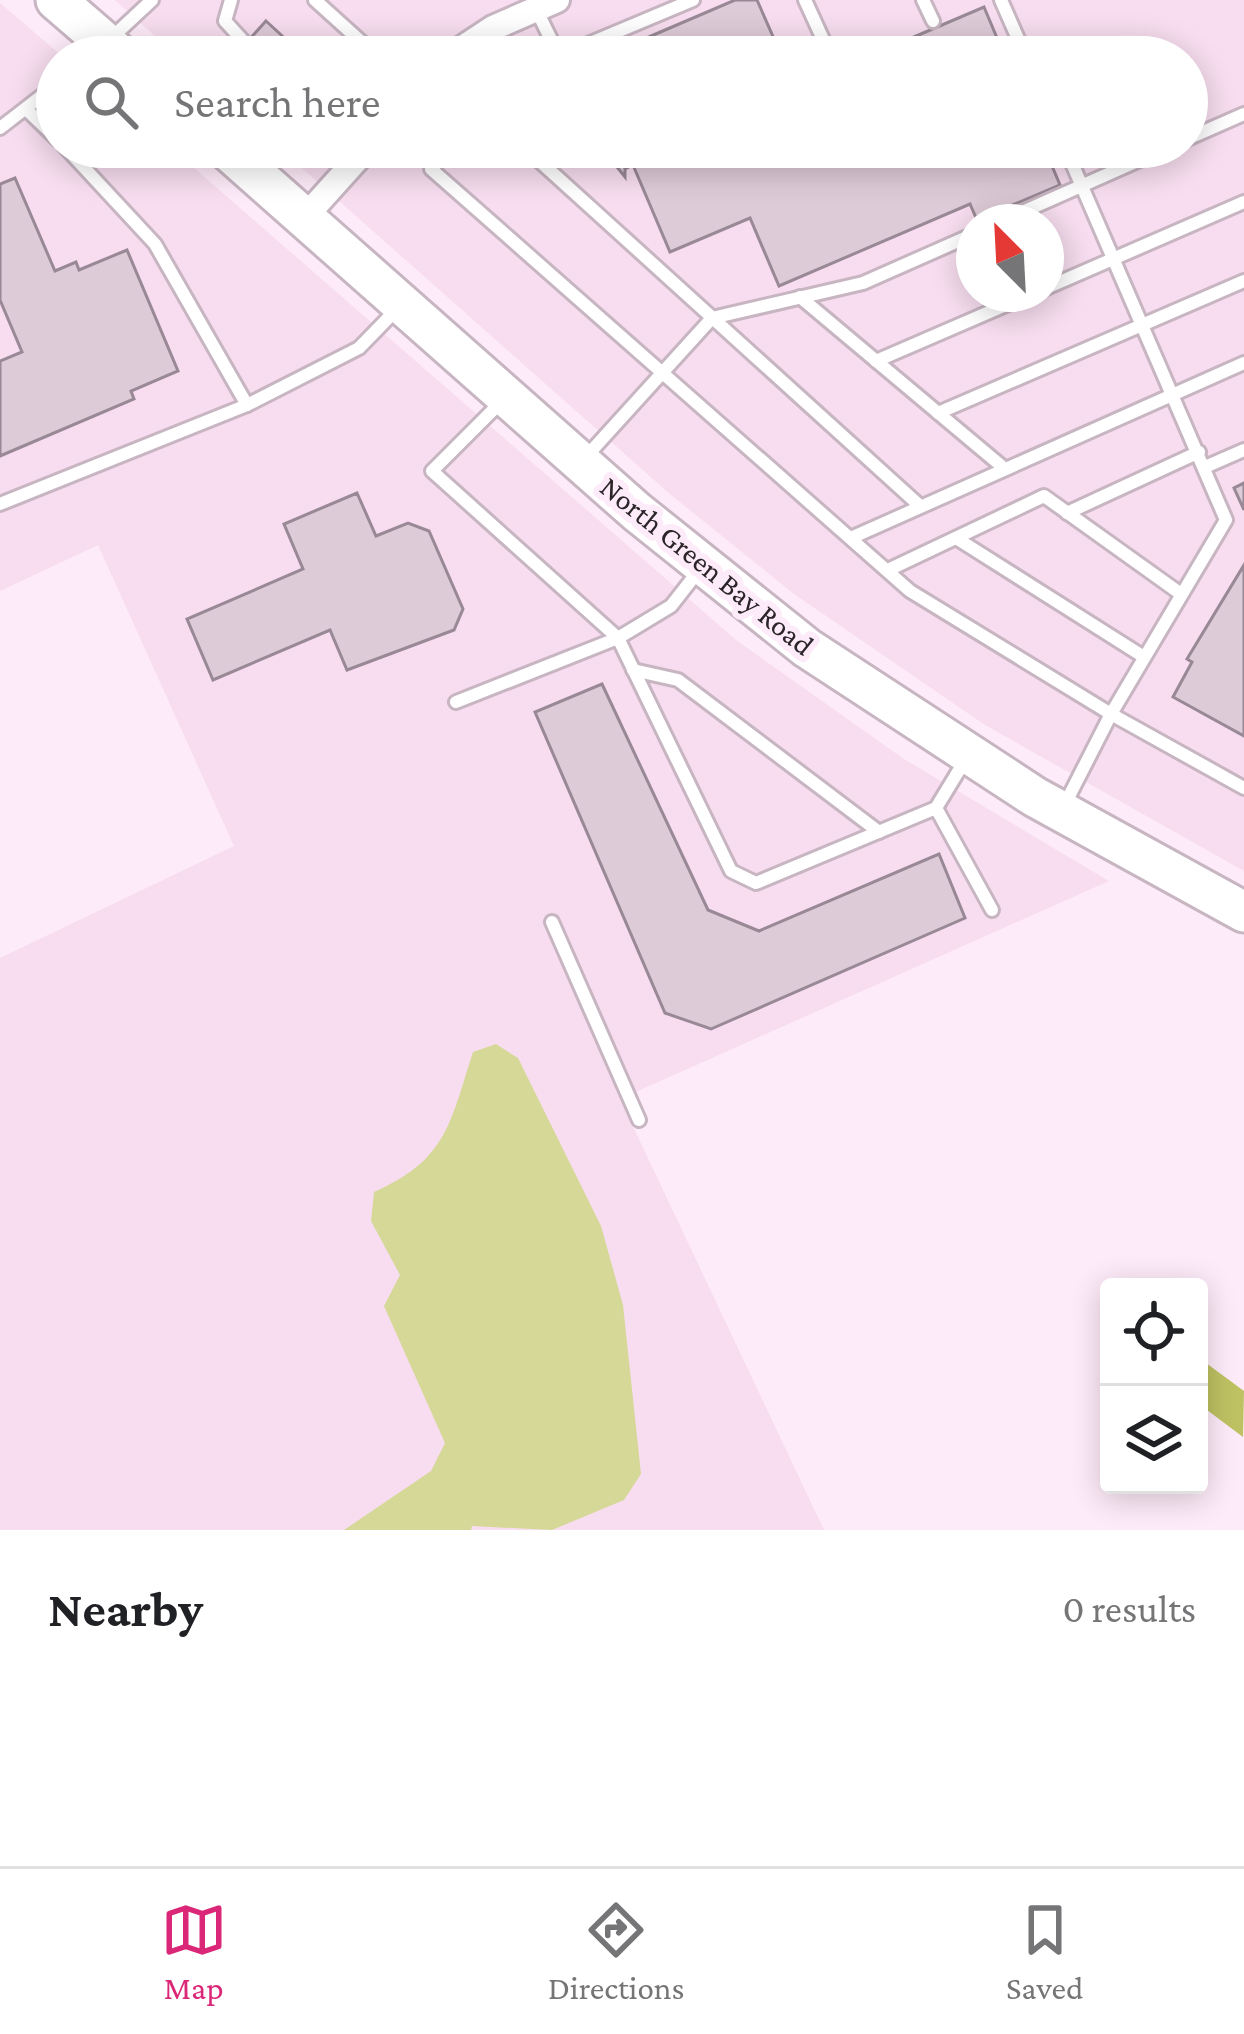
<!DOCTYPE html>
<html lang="en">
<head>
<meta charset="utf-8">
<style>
	:root { --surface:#fff; --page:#f6f6f6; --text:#202124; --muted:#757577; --line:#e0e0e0; --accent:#db2777 }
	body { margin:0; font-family:"Crimson Pro",serif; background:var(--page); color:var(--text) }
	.controls { position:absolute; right:36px; bottom:36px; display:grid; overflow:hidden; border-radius:12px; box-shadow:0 6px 30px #0003 }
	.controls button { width:108px; height:108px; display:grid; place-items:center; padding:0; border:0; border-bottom:3px solid var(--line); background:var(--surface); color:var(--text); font:60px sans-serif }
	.compass { position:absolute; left:956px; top:204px; width:108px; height:108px; border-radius:50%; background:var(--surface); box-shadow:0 6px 30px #0003; rotate:336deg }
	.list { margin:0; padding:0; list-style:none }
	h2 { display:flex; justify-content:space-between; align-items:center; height:156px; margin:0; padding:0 48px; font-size:51px }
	h2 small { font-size:39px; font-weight:400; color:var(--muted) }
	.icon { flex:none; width:66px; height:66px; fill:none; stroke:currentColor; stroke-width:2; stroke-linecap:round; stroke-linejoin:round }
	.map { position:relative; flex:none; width:1244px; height:1530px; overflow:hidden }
	.search { position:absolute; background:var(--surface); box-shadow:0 6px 30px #0003; left:36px; right:36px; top:36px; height:132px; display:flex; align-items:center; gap:30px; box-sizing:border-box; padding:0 42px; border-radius:66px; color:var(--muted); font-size:45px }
	.sheet { height:336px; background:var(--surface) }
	nav { display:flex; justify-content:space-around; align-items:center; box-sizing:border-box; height:168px; border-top:3px solid var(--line); background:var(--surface); font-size:33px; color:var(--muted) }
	nav a { display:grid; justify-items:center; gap:6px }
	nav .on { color:var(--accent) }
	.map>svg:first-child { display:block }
</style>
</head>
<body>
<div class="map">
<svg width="1244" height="1530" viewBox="0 0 1244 1530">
	<rect width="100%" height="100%" fill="#feebf9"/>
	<g fill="#f7ddef" fill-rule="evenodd">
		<path d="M115 0H1244V871L985 725 794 594 671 495 278 147H1187V57H178ZM974 222H1046V294H974Z"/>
		<polygon points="0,3 63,57 57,57 57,147 170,147 736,640 904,759 1109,881 620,1099 824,1530 0,1530 0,958 234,846 98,545 0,591"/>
	</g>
	<path fill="#d5d897" d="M496 1044 518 1058 601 1226 623 1305 641 1474 624 1500 552 1530 472 1526 471 1530H344L431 1471 445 1443 384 1306 400 1275 371 1221 374 1192C447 1160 450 1123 473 1052Z"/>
	<polygon fill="#bfc262" points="1206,1363 1244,1391 1243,1437 1199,1404 1199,1371"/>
	<g fill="#decbd8" stroke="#998895" stroke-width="3">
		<polygon points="735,0 757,0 782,57 602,57"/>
		<polygon points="984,7 1005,57 867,57"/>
		<polygon points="266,21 305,57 246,57 239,51"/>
		<polygon points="601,147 1044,147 1060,185 977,220 970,204 779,286 750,218 670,252 633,165 625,169 625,177"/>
		<polygon points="15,178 55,271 76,262 79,270 127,250 178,371 131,391 134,399 0,456 0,361 22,352 0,300 0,184"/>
		<polygon points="1244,483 1244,510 1234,488"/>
		<polygon points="357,493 376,536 408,523 429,531 463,609 454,630 347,670 330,630 213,680 187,619 303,569 284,524"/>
		<polygon points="1244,565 1244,736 1173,697 1192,662 1187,659"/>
		<polygon points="602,684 708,910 759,931 939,854 965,918 711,1029 665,1013 535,712"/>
	</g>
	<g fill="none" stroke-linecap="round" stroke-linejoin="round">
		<g stroke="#c7b5c2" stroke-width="18">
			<g id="service">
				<polyline points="231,0 225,21 246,44"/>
				<polyline points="315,0 378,57"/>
				<polyline points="805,0 831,57"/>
				<polyline points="923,0 933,21"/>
				<polyline points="1001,0 1026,57"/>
				<polyline points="536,9 559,56"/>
				<polyline points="91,57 152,0"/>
				<polyline points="557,57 693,0"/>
				<polyline points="26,109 57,139"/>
				<polyline points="0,128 57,84"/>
				<polyline points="1187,139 1244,114"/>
				<polyline points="65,147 155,244 247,405"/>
				<polyline points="453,147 431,169 910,591 1111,714 1244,788"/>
				<polyline points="524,147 920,506"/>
				<polyline points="1000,222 1169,147"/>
				<polyline points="1046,288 1244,202"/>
				<polyline points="800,297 1005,469"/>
				<polyline points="876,361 1031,294"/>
				<polyline points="938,413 1244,281"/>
				<polyline points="584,459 712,318 863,283 974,234"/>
				<polyline points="1205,467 1244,450"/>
				<polyline points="0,504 247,405 359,348 397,309"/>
				<polyline points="1067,513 1199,452"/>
				<polyline points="853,537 1244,363"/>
				<polyline points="956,538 1144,657"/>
				<polyline points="700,569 671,606 618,638 731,871 756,883 936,808 967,757"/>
				<polyline points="888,570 1044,496 1181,594"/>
				<polyline points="633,670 678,680 879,832"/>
				<polyline points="456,702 618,638 432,471 501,402"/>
				<polyline points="936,808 992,910"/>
				<polyline points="1063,808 1111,714 1226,520 1065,147"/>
				<polyline points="552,922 639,1120"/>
			</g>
		</g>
		<g stroke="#c7b5c2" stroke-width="30">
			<g id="minor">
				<polyline points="449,57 493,28 557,0"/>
				<polyline points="304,218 368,147"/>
			</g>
		</g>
		<g stroke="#c7b5c2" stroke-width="45">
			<g id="primary">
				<polyline points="56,0 122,57"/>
				<polyline points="224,147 637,512 807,648 1035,797 1244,912"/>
			</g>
		</g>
		<use href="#service" stroke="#fff" stroke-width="12"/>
		<use href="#minor" stroke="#fff" stroke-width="24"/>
		<use href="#primary" stroke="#fff" stroke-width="39"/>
	</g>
	<g text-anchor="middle" stroke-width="12" stroke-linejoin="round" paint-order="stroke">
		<g font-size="30" fill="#2b2429" stroke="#feebf9">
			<text transform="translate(707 566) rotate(39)" y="10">North Green Bay Road</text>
		</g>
	</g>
</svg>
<div class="controls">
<button><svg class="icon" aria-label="locate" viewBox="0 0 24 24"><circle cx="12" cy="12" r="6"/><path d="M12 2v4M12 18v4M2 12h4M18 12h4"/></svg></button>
<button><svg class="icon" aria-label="layers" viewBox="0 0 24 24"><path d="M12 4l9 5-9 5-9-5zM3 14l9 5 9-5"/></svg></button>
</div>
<svg class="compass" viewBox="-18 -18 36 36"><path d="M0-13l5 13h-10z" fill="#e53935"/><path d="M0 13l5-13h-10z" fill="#757577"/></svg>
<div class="search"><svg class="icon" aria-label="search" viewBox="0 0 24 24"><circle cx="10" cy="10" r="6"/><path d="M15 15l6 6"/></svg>Search here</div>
</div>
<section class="sheet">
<h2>Nearby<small>0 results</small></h2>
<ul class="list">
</ul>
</section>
<nav>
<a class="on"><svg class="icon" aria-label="map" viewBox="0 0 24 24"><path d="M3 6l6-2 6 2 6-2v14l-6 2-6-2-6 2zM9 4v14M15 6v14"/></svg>Map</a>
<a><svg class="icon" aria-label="directions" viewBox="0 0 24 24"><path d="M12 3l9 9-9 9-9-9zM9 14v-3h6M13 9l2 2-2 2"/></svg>Directions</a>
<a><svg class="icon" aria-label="saved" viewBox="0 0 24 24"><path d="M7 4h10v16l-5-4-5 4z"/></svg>Saved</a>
</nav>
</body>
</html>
